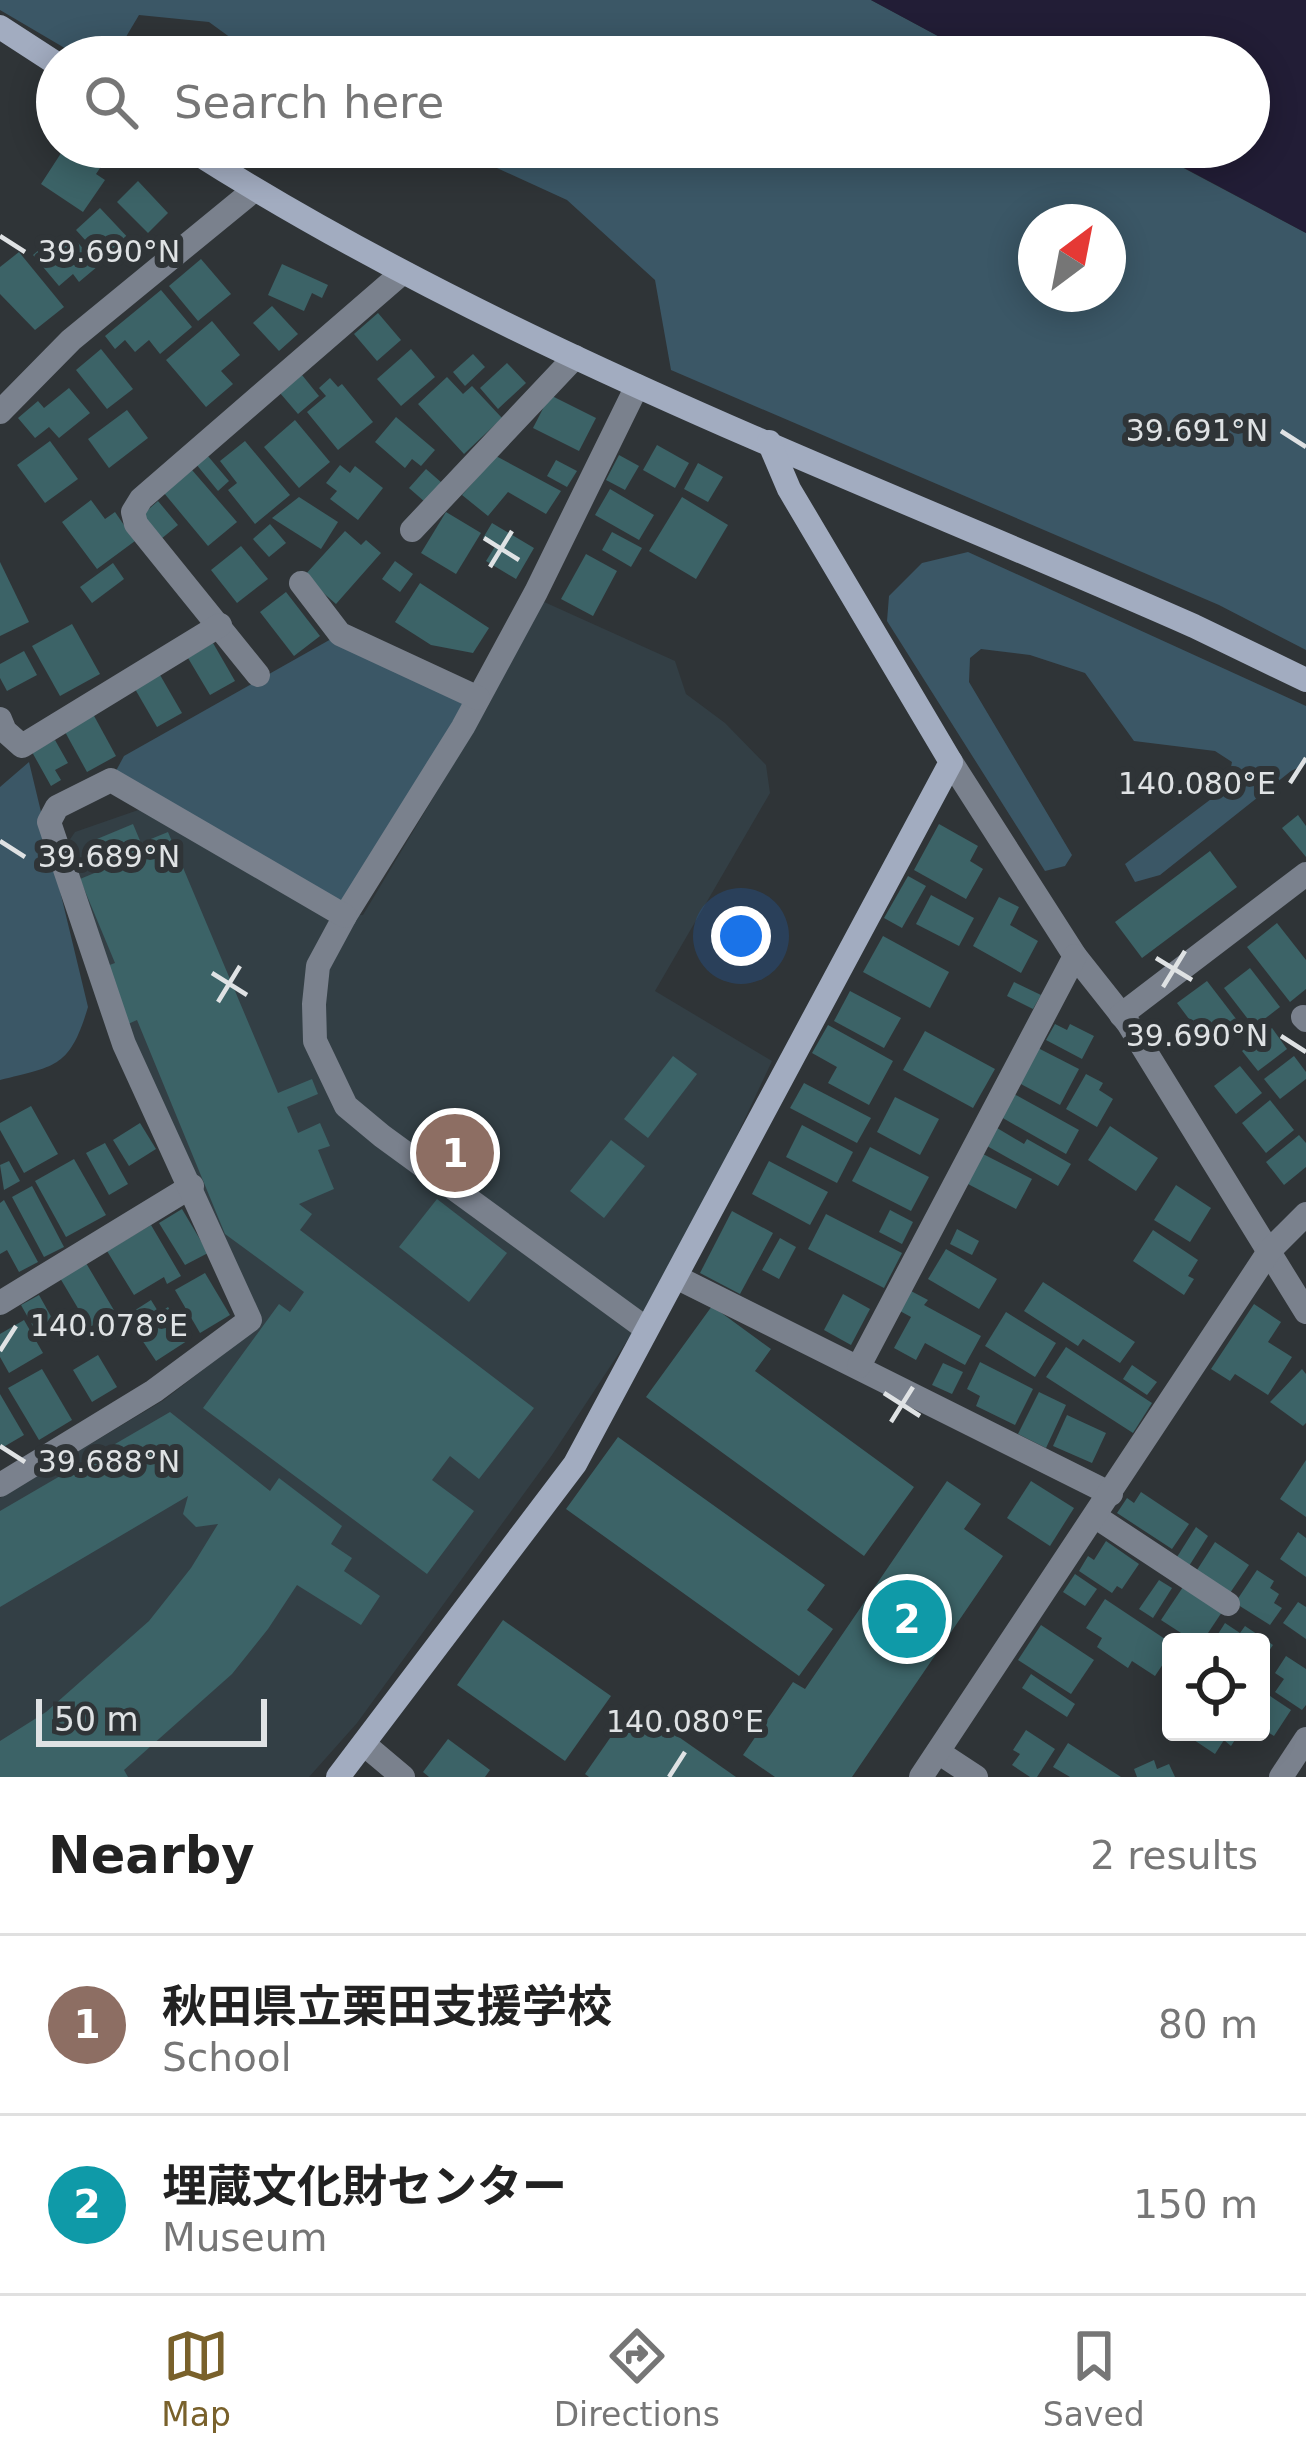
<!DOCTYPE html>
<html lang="en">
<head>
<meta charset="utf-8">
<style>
	:root { --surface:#fff; --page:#f2f2f2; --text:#222; --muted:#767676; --line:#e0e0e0; --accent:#79612b }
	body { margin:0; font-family:"DejaVu Sans","Noto Sans JP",sans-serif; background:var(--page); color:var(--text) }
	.controls { position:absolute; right:36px; bottom:36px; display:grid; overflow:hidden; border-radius:12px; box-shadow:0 6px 30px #0003 }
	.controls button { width:108px; height:108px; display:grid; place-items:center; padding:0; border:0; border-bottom:3px solid var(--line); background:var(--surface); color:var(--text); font:60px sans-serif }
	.compass { position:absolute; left:1018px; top:204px; width:108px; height:108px; border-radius:50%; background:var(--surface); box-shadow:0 6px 30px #0003; rotate:32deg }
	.scale { position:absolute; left:36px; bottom:30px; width:231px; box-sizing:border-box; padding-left:12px; border:6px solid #dfe2e4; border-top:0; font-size:33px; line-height:42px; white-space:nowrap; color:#dfe2e4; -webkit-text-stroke:9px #2f3437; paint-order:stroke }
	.you { position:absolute; left:741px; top:936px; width:42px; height:42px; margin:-30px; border:9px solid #fff; border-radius:50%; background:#1a73e8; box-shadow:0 0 0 18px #1a73e833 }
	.badge { display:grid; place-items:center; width:78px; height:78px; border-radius:50%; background:var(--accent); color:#fff; font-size:39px; font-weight:700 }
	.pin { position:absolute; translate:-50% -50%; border:6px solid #fff; box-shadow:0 3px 12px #0006 }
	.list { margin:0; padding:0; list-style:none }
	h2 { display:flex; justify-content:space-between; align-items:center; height:156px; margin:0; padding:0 48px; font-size:51px }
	h2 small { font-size:39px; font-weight:400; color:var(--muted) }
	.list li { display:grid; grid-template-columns:78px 1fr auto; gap:36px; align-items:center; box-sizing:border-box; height:180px; padding:0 48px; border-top:3px solid var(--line) }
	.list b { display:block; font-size:45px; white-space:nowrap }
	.list p { margin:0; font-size:39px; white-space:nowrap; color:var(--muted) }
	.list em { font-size:39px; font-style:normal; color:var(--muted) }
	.icon { flex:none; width:66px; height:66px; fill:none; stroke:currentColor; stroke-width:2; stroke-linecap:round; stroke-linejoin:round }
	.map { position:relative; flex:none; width:1306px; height:1777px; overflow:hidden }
	.search { position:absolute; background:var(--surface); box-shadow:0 6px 30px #0003; left:36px; right:36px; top:36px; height:132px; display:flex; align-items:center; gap:30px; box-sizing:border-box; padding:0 42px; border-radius:66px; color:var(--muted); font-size:45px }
	.sheet { height:516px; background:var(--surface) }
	nav { display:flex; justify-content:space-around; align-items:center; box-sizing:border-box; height:168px; border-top:3px solid var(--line); background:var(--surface); font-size:33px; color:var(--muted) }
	nav a { display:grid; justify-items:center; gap:6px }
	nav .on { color:var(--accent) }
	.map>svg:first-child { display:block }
</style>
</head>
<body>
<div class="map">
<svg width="1306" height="1777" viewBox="0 0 1306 1777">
	<rect width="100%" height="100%" fill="#2f3437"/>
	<polygon fill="#333f45" points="542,601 675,661 686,694 725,723 766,765 770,793 655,991 772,1061 673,1271 552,1455 357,1723 309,1777 0,1777 0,1498 164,1400 245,1337 127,1038 64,848 75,832 144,808 326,916 363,915 487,708"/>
	<g fill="#3b5766" fill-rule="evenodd">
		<polygon points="0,0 871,0 977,57 257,57 209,22 139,15 114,57 80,57 0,10"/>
		<path d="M451 147H1144L1306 233V650L1219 605 671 370 655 280 567 200ZM1036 222H1108V294H1036Z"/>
		<polygon points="968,552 1306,706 1306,764 1291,771 1160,875 1135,882 1125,864 1227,787 1232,762 1215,751 1134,741 1085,673 1030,655 981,649 970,658 969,682 1072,855 1065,866 1045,871 887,621 889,596 922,563"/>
		<polygon points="340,634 478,698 345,916 111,780 124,756"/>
		<path d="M29 762 88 1007C70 1067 57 1066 0 1080V787Z"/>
	</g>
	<polygon fill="#221d36" points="871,0 1306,0 1306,233 1145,147 1249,147 1249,57 977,57"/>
	<g fill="#3c6367">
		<polygon points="65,147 94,147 108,156 96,174 105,180 83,212 41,184"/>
		<polygon points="138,181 168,213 148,233 117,202"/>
		<polygon points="100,208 132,242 108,265 76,230"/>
		<polygon points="54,237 62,246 73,237 98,266 79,282 73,274 59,286 33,255"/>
		<polygon points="19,252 64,307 35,330 0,294 0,267"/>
		<polygon points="201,259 231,294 198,321 169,286"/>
		<polygon points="282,264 328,285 322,298 312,293 304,311 268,295"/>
		<polygon points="161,290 192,327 160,354 149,340 135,352 125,340 115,349 105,336"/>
		<polygon points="272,306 298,334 279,351 253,323"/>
		<polygon points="378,313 401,340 377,361 354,334"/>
		<polygon points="212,321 240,355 221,371 233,384 206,407 166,360"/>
		<polygon points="101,349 133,389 107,409 76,370"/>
		<polygon points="411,349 435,377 401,406 377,379"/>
		<polygon points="473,354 485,367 465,386 453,372"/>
		<polygon points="507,363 526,383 498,409 480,388"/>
		<polygon points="302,375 319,396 298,414 280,393"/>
		<polygon points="447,377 463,394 472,386 502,418 464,454 418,404"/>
		<polygon points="330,378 338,387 342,384 373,422 338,450 307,412 326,396 319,388"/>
		<polygon points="69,388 90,413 59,438 49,427 35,438 18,418 38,401 44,408"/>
		<polygon points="550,395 596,418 579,451 533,428"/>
		<polygon points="127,410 148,438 109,468 88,439"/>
		<polygon points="396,417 435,450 421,466 412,459 405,468 375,442"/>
		<polygon points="295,420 330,462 299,488 264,447"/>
		<polygon points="50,441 78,479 45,503 17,465"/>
		<polygon points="245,441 290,495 255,524 228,490 237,483 220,461"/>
		<polygon points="657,445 689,463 675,488 643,470"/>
		<polygon points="207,455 229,481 218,491 196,464"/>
		<polygon points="619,455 639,466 625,490 606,480"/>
		<polygon points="496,456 561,491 546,514 508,492 488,516 462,495"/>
		<polygon points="556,460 577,471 567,487 547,476"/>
		<polygon points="698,463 723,477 708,502 684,489"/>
		<polygon points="340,465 350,473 355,466 383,488 358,520 330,499 337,491 326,483"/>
		<polygon points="426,469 442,483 425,502 409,488"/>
		<polygon points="192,470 237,522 208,546 164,493"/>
		<polygon points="610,489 654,515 639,540 595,515"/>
		<polygon points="299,497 338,522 321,549 272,518"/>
		<polygon points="682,497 728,525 696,579 649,551"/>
		<polygon points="91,500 105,519 115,512 135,541 97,569 62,522"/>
		<polygon points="158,501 178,525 161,539 142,515"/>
		<polygon points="446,512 481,533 456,574 421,553"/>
		<polygon points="492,523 534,548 516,579 486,561 496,545 483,538"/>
		<polygon points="270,524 286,543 269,557 253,539"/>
		<polygon points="345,531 361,545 366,540 381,553 336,604 304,576"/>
		<polygon points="612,532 642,548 631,567 602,550"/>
		<polygon points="241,546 268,579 237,603 211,570"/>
		<polygon points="586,554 617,571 593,616 561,599"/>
		<polygon points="395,561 413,574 400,592 382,579"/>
		<polygon points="0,562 29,622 0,636"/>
		<polygon points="113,563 124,579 92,603 80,587"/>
		<polygon points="420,583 489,628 473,653 431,645 395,622"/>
		<polygon points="286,592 320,636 294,656 260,612"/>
		<polygon points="72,624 100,674 60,696 32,646"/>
		<polygon points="213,643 235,681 210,695 188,658"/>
		<polygon points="24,651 37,675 7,691 0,678 0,664"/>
		<polygon points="160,675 182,713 157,727 135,689"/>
		<polygon points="93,714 116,756 87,772 64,730"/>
		<polygon points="55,740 68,763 55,770 61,780 51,786 32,752"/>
		<polygon points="1298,815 1306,826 1306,857 1282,828"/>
		<polygon points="133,824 141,843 168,832 278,1093 312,1079 318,1094 287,1107 298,1133 320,1123 330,1146 318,1150 334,1189 299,1204 312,1214 300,1230 534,1408 479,1479 450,1456 432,1480 474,1511 427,1574 203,1408 279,1304 290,1312 304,1292 225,1234 137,1020 128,1024 104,967 115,963 80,879 109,867 97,839"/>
		<polygon points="939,824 978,846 970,861 983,869 966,899 914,870"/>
		<polygon points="1210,851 1237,887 1142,958 1115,922"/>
		<polygon points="908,876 926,886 902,928 884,918"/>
		<polygon points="931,895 974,918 959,946 916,924"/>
		<polygon points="999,897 1019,907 1010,925 1038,941 1021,973 973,946"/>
		<polygon points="1277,923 1306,960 1306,989 1290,1002 1247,947"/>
		<polygon points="883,936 949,972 930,1008 863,972"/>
		<polygon points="1250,968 1280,1007 1254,1027 1224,988"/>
		<polygon points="1207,981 1240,1024 1210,1047 1177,1003"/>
		<polygon points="1014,982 1041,995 1033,1009 1007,996"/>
		<polygon points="850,991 901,1018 884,1048 834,1021"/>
		<polygon points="1055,1024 1067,1030 1070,1024 1094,1036 1082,1059 1046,1040"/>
		<polygon points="828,1025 893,1061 869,1105 828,1083 837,1067 812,1053"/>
		<polygon points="1272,1028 1287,1049 1258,1071 1242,1051"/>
		<polygon points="925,1031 995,1069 973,1108 903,1070"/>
		<polygon points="1038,1048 1079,1069 1060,1105 1019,1083"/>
		<polygon points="673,1056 697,1074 648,1138 624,1119"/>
		<polygon points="1294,1056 1306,1072 1306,1079 1280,1099 1264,1079"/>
		<polygon points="1240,1066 1262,1093 1236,1114 1214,1086"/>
		<polygon points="1086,1074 1103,1083 1099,1090 1113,1099 1097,1127 1066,1109"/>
		<polygon points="804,1083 871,1118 857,1143 790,1108"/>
		<polygon points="1014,1094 1079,1130 1066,1154 1001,1117"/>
		<polygon points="895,1097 939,1119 920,1155 877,1132"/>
		<polygon points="1270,1100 1294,1130 1266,1153 1242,1123"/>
		<polygon points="31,1106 58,1154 24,1173 0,1130 0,1123"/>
		<polygon points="140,1123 156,1149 129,1166 113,1140"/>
		<polygon points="802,1125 853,1152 837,1183 786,1157"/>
		<polygon points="1110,1126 1158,1158 1136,1191 1088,1160"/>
		<polygon points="997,1128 1024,1144 1027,1139 1071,1164 1058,1186 987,1146"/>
		<polygon points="1299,1135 1306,1143 1306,1167 1284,1185 1266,1162"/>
		<polygon points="611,1140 645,1166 604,1218 570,1191"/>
		<polygon points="105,1143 128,1184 109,1195 86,1153"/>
		<polygon points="870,1147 929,1177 911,1211 852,1181"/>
		<polygon points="981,1153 1032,1179 1016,1209 966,1183"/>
		<polygon points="74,1159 106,1215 66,1237 35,1181"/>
		<polygon points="9,1161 20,1181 4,1190 0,1165"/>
		<polygon points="769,1161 828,1192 810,1225 752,1194"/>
		<polygon points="1176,1185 1211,1208 1190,1242 1154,1220"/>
		<polygon points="32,1186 64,1247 44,1257 12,1197"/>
		<polygon points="437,1199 507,1253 469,1302 399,1247"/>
		<polygon points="4,1200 38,1262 19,1272 7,1250 0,1254 0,1203"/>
		<polygon points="182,1209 208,1253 185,1265 159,1223"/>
		<polygon points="890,1210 913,1222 902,1244 879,1232"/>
		<polygon points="732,1211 773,1233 740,1294 700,1273"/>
		<polygon points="826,1214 902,1253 884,1288 808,1249"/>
		<polygon points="151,1225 181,1276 167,1284 164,1277 134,1295 107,1251"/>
		<polygon points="957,1229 979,1241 972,1255 950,1244"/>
		<polygon points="1153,1230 1198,1260 1188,1276 1194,1279 1184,1295 1133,1261"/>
		<polygon points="780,1238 796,1247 779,1279 762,1270"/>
		<polygon points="946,1249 997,1279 979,1309 928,1279"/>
		<polygon points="86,1263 115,1312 75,1336 65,1319 79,1310 60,1278"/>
		<polygon points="205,1273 230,1315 200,1333 175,1290"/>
		<polygon points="1043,1282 1135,1342 1120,1363 1083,1339 1078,1346 1024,1311"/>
		<polygon points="911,1291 928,1300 924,1305 981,1336 965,1365 925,1343 916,1360 894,1348 911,1317 900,1311"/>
		<polygon points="843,1294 870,1309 851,1345 824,1330"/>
		<polygon points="39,1295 53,1320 35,1330 21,1305"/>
		<polygon points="151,1300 159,1313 168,1307 190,1339 156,1361 126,1316"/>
		<polygon points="1254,1304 1281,1322 1268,1342 1292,1357 1268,1395 1235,1374 1230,1381 1211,1369"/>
		<polygon points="712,1306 771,1349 755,1371 914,1487 864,1556 646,1397"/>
		<polygon points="1006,1312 1056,1343 1035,1377 985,1346"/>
		<polygon points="24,1320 43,1353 9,1373 0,1357 0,1334"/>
		<polygon points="1066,1347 1152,1403 1133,1433 1046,1377"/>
		<polygon points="98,1355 117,1387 92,1402 73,1370"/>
		<polygon points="980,1362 1033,1389 1015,1425 976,1406 980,1396 967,1389"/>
		<polygon points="943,1363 963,1372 952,1394 932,1385"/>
		<polygon points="1132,1365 1157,1382 1147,1395 1123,1379"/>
		<polygon points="42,1369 72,1420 39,1440 8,1388"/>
		<polygon points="1302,1369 1306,1374 1306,1423 1303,1426 1270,1402"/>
		<polygon points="1039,1392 1066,1405 1046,1448 1018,1434"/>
		<polygon points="0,1394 24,1435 0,1449"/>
		<polygon points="170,1412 270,1491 279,1478 342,1526 331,1544 352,1558 344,1571 380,1596 361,1625 297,1585 268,1629 232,1674 124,1770 128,1777 0,1777 0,1741 46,1712 149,1621 191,1568 218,1524 196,1527 183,1514 188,1496 0,1607 0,1511"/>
		<polygon points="1067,1415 1106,1433 1092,1463 1053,1446"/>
		<polygon points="618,1437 825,1585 807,1610 833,1629 799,1676 566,1509"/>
		<polygon points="1306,1460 1306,1517 1280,1499"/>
		<polygon points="947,1481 981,1504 964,1529 1003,1556 852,1777 775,1777 743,1755 793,1682 805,1689"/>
		<polygon points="1031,1481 1074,1508 1050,1546 1007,1518"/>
		<polygon points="1141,1492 1189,1524 1172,1549 1117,1513 1127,1498 1134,1503"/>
		<polygon points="1196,1527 1208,1536 1189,1566 1177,1557"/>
		<polygon points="1298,1532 1306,1538 1306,1577 1280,1559"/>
		<polygon points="1106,1541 1139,1564 1122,1589 1117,1586 1112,1593 1079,1571 1088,1556 1094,1560"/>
		<polygon points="1215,1542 1249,1565 1230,1593 1197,1570"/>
		<polygon points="1257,1570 1274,1581 1270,1588 1279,1594 1274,1603 1282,1608 1270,1625 1235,1603"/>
		<polygon points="1075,1574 1097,1589 1085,1606 1063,1592"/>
		<polygon points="1159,1580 1172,1588 1153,1618 1139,1609"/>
		<polygon points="1183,1587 1222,1612 1202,1642 1195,1642 1161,1620"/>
		<polygon points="1105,1599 1171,1643 1171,1652 1155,1676 1132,1661 1128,1668 1097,1647 1102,1638 1086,1628"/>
		<polygon points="1298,1602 1306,1607 1306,1639 1283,1623"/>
		<polygon points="503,1620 611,1696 565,1761 457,1685"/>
		<polygon points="1225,1623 1240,1633 1245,1626 1273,1645 1264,1658 1261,1642 1213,1642"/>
		<polygon points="1041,1625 1094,1660 1071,1694 1018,1660"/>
		<polygon points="1286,1656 1306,1669 1306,1705 1302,1710 1275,1692 1284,1679 1275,1673"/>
		<polygon points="1031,1674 1075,1704 1067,1717 1022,1688"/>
		<polygon points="1261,1690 1291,1710 1274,1736 1261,1728"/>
		<polygon points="633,1705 736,1777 589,1777 585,1774"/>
		<polygon points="1026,1730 1055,1749 1037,1777 1030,1777 1012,1765 1020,1754 1013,1750"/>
		<polygon points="1182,1732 1240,1732 1231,1746 1224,1740 1215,1754"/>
		<polygon points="448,1739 490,1770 485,1777 429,1777 423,1772"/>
		<polygon points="1068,1743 1121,1777 1070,1777 1053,1767"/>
		<polygon points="1154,1760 1157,1769 1169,1764 1175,1777 1137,1777 1134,1769"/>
	</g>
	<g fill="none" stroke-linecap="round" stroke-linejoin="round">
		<g stroke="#7a818d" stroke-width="24">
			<polyline points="637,386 536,592 463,727 345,916 318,966 314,1004 315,1041 346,1106 382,1136 645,1328"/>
			<polyline points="0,412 71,340 254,190"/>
			<polyline points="412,530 575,357"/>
			<polyline points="301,583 340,634 478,698"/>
			<polyline points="258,675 136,524 133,512 141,499 402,273"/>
			<polyline points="0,719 5,731 22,746 220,625"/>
			<polyline points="951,762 1075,956 1128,1023 1306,1312"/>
			<polyline points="1121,1015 1306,874"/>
			<polyline points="1303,1017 1306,1020"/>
			<polyline points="676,1277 1111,1494"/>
			<polyline points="0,1303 192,1186"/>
			<polyline points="859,1366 1075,956"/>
			<polyline points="0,1485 154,1391 250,1320 124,1044 49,822 57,807 111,780 345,916"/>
			<polyline points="1096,1517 1228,1604"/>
			<polyline points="365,1745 403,1777"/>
			<polyline points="938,1752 976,1777"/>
			<polyline points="921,1777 1270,1250 1306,1214"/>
			<polyline points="1281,1777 1306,1739"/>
		</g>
		<g stroke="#a2acc0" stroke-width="24">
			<polyline points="0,27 57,64"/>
			<path d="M187 147C501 348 855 476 1194 626L1306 680"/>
			<polyline points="338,1777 575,1464 951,762 789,489 769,442"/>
		</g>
	</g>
	<path fill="none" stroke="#dfe2e4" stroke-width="4.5" d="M0 236 25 252M1281 431 1306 447M484 538 519 560M490 567 512 531M1290 783 1306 758M0 841 25 857M1156 958 1192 980M212 973 247 995M1163 987 1185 951M218 1002 240 966M1281 1036 1306 1052M0 1351 16 1326M884 1393 920 1416M891 1422 913 1387M0 1446 25 1462M669 1777 685 1752"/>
	<g font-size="30" text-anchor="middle" fill="#dfe2e4" stroke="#2f3437" stroke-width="12" stroke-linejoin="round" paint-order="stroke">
		<text x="109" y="262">39.690°N</text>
		<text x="1197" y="441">39.691°N</text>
		<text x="1197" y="794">140.080°E</text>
		<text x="109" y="867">39.689°N</text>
		<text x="1197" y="1046">39.690°N</text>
		<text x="109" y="1336">140.078°E</text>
		<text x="109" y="1472">39.688°N</text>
		<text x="685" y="1732">140.080°E</text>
	</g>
</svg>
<div class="controls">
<button><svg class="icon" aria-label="locate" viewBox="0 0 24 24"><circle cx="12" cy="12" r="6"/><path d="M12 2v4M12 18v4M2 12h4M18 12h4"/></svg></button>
</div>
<svg class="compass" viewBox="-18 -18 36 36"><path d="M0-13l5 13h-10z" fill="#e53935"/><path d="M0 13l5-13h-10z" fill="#767676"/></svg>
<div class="scale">50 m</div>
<div class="you"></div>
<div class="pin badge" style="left:455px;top:1153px;background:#8d6e63">1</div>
<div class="pin badge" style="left:907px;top:1619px;background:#0f9aa8">2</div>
<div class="search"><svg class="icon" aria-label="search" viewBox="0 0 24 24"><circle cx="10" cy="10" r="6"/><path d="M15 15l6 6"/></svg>Search here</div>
</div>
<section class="sheet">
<h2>Nearby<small>2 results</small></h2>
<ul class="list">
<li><span class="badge" style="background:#8d6e63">1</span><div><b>秋田県立栗田支援学校</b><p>School</p></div><em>80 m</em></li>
<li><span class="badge" style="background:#0f9aa8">2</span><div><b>埋蔵文化財センター</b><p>Museum</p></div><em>150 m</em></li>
</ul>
</section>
<nav>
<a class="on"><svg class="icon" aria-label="map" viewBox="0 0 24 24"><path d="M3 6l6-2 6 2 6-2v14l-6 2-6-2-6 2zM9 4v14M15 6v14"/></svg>Map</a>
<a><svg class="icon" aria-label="directions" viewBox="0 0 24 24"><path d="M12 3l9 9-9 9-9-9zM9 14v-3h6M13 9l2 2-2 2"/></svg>Directions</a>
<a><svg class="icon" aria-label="saved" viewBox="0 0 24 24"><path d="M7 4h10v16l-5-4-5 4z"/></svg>Saved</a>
</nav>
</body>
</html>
